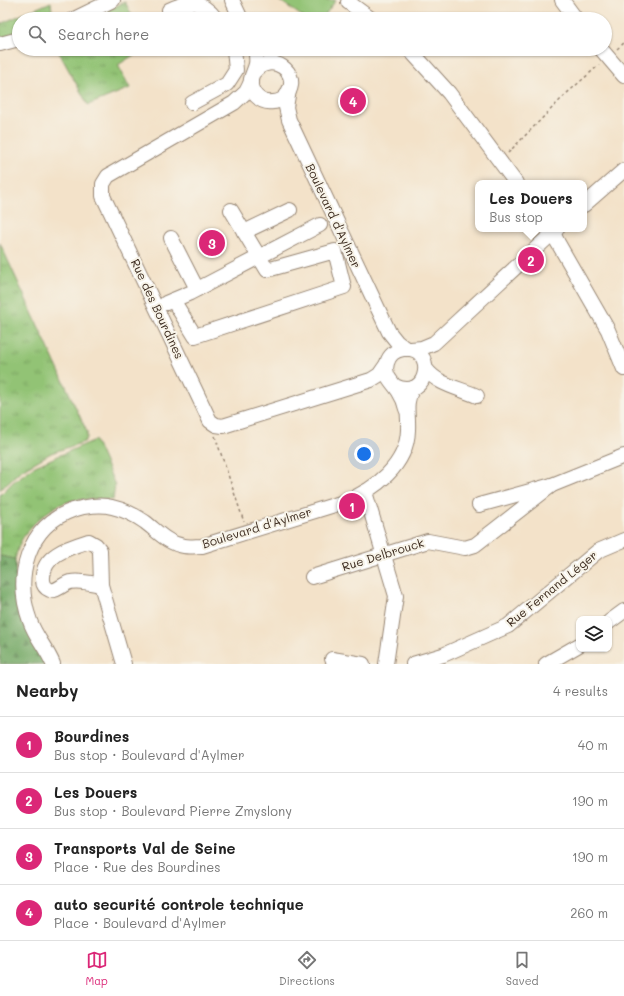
<!DOCTYPE html>
<html lang="en">
<head>
<meta charset="utf-8">
<style>
	:root { --surface:#fff; --page:#f6f6f6; --text:#222; --muted:#767676; --line:#e0e0e0; --accent:#db2777 }
	body { margin:0; font-family:Mali,sans-serif; background:var(--page); color:var(--text) }
	.controls { position:absolute; right:12px; bottom:12px; display:grid; overflow:hidden; border-radius:8px; box-shadow:0 1px 3px #0004 }
	.controls button { width:36px; height:36px; display:grid; place-items:center; padding:0; border:0; border-bottom:1px solid var(--line); background:var(--surface); color:var(--text); font:20px sans-serif }
	.you { position:absolute; left:364px; top:454px; width:14px; height:14px; margin:-10px; border:3px solid #fff; border-radius:50%; background:#1a73e8; box-shadow:0 0 0 6px #1a73e833 }
	.badge { display:grid; place-items:center; width:26px; height:26px; border-radius:50%; background:var(--accent); color:#fff; font-size:13px; font-weight:700 }
	.pin { position:absolute; translate:-50% -50%; border:2px solid #fff; box-shadow:0 1px 4px #0006 }
	.popup { position:absolute; left:475px; top:180px; width:112px; height:52px; box-sizing:border-box; display:grid; place-content:center; border-radius:8px; background:var(--surface); filter:drop-shadow(0 1px 3px #0005); font-size:13px; white-space:nowrap; color:var(--muted) }
	.popup b { font-size:15px; color:var(--text) }
	.popup::after { content:''; position:absolute; left:50%; top:100%; margin-left:-8px; border:8px solid transparent; border-top-color:var(--surface) }
	.list { margin:0; padding:0; list-style:none }
	h2 { display:flex; justify-content:space-between; align-items:center; height:52px; margin:0; padding:0 16px; font-size:17px }
	h2 small { font-size:13px; font-weight:400; color:var(--muted) }
	.list li { display:grid; grid-template-columns:26px 1fr auto; gap:12px; align-items:center; box-sizing:border-box; height:56px; padding:0 16px; border-top:1px solid var(--line) }
	.list b { display:block; font-size:15px; white-space:nowrap }
	.list p { margin:0; font-size:13px; white-space:nowrap; color:var(--muted) }
	.list em { font-size:13px; font-style:normal; color:var(--muted) }
	.icon { flex:none; width:22px; height:22px; fill:none; stroke:currentColor; stroke-width:2; stroke-linecap:round; stroke-linejoin:round }
	.map { position:relative; flex:none; width:624px; height:664px; overflow:hidden }
	.search { position:absolute; background:var(--surface); box-shadow:0 1px 3px #0004; left:12px; right:12px; top:12px; height:44px; display:flex; align-items:center; gap:10px; box-sizing:border-box; padding:0 14px; border-radius:22px; color:var(--muted); font-size:15px }
	.sheet { height:276px; background:var(--surface) }
	nav { display:flex; justify-content:space-around; align-items:center; box-sizing:border-box; height:56px; border-top:1px solid var(--line); background:var(--surface); font-size:11px; color:var(--muted) }
	nav a { display:grid; justify-items:center; gap:2px }
	nav .on { color:var(--accent) }
	.map>svg:first-child { display:block }
</style>
</head>
<body>
<div class="map">
<svg width="624" height="664" viewBox="0 0 624 664">
	<defs>
		<pattern id="grass-tufts" width="24" height="20" patternUnits="userSpaceOnUse"><rect width="24" height="20" fill="#92c374"/><path d="M3 7l-1-3M5 7V3M7 7l1-3M15 17l-1-3M17 17v-4M19 17l1-3" fill="none" stroke="#789f5f"/></pattern>
		<pattern id="forest-firs" width="22" height="20" patternUnits="userSpaceOnUse"><rect width="22" height="20" fill="#75a966"/><path d="M5 1l3.5 6h-7zM16 11l3.5 6h-7z" fill="#618a53"/></pattern>
	</defs>
	<rect width="100%" height="100%" fill="#f7f3e8"/>
	<filter id="ink" filterUnits="userSpaceOnUse"><feTurbulence type="fractalNoise" baseFrequency=".025" numOctaves="2"/><feDisplacementMap in="SourceGraphic" scale="8" xChannelSelector="R" yChannelSelector="G"/><feConvolveMatrix kernelMatrix="1 2 1 2 8 2 1 2 1" color-interpolation-filters="sRGB"/></filter>
	<filter id="wash" filterUnits="userSpaceOnUse"><feTurbulence type="fractalNoise" baseFrequency=".012" numOctaves="4" result="noise"/><feDisplacementMap in="SourceGraphic" scale="16" xChannelSelector="R" yChannelSelector="G"/><feGaussianBlur stdDeviation="0.9" result="paint"/><feColorMatrix in="noise" values="0 0 0 0 0 0 0 0 0 0 0 0 0 0 0 0 0 1.4 0 .05"/><feComposite in="paint" operator="in"/></filter>
	<g filter="url(#wash)">
		<rect width="100%" height="100%" fill="#f3e2c9"/>
		<g fill="url(#grass-tufts)" stroke="#667649">
			<polygon points="51,2 53,19 19,19 19,34 0,39 0,24"/>
			<polygon points="125,2 134,19 88,19"/>
			<polygon points="57,49 143,49 118,65 130,88 88,105"/>
			<polygon points="0,243 87,432 87,438 84,442 51,453 20,471 0,490"/>
			<path d="M95 440 115 485 113 500C97 499 79 498 64 503 49 508 28 527 21 541 18 546 17 553 15 559L0 556V495L13 482 35 466Z"/>
		</g>
		<polygon fill="url(#forest-firs)" stroke="#586a42" points="0,556 15,559 18,607 26,627 48,664 0,664"/>
		<polygon fill="#92c374" stroke="#667649" points="279,0 336,0 322,19 306,19"/>
	</g>
	<g filter="url(#ink)">
		<g fill="none" stroke-linecap="round" stroke-linejoin="round">
			<g stroke="#978674" stroke-width="16">
				<g id="minor">
					<polyline points="232,0 241,19"/>
					<polyline points="350,0 348,2 371,19"/>
					<polyline points="562,0 576,19"/>
					<path d="M169 10C189 0 202 0 216 19"/>
					<polyline points="74,19 113,0"/>
					<polyline points="0,44 19,39"/>
					<polyline points="409,49 449,93 516,183"/>
					<polyline points="601,49 624,76"/>
					<path d="M254 72C271 51 301 72 288 93 285 98 279 102 273 102 260 104 249 92 251 79 252 74 255 69 256 64 257 59 256 54 255 49"/>
					<polyline points="251,82 246,92 234,103 108,176 103,184 103,196 210,421 216,425 223,426 371,380 379,375 386,365"/>
					<polyline points="289,90 286,107 289,120 389,332 397,342 406,349"/>
					<polyline points="192,103 227,84 236,70 234,49"/>
					<polyline points="584,205 624,170"/>
					<polyline points="551,229 558,243 608,330 624,369"/>
					<polyline points="244,232 290,210"/>
					<polyline points="171,238 197,289"/>
					<polyline points="173,300 195,336 344,287 335,251 267,270 231,210"/>
					<polyline points="166,303 190,293 320,225"/>
					<polyline points="411,349 422,348 434,343 557,229"/>
					<path d="M426 369C438 385 459 388 477 396"/>
					<path d="M395 386C430 403 437 344 403 349 396 350 389 355 387 363 383 376 393 382 399 392 403 398 405 403 406 409"/>
					<polyline points="365,492 396,596 386,664"/>
					<polyline points="479,505 552,485 624,456"/>
					<polyline points="312,577 428,541 465,548 475,545 552,485"/>
					<path d="M101 585C91 583 80 580 70 582 63 584 56 592 50 590 45 588 43 584 43 580 41 555 70 547 89 541L96 545 100 550 101 585 124 664"/>
					<polyline points="609,622 624,611"/>
					<polyline points="332,659 363,664"/>
					<path d="M53 664C47 649 35 636 30 621 14 577 27 526 73 510 85 506 101 504 112 507 125 510 135 515 145 522 157 531 168 544 184 546 190 547 196 546 202 546L344 502C375 490 407 465 408 430 409 415 404 402 413 388"/>
					<polyline points="413,664 443,655 508,626 598,551 624,540"/>
					<polyline points="546,664 579,645"/>
				</g>
			</g>
			<g stroke="#978674" stroke-width="1.5" stroke-dasharray="3 3" stroke-linecap="butt">
				<polyline points="617,49 624,43"/>
				<polyline points="508,153 566,94 599,65"/>
				<polyline points="215,436 244,522"/>
			</g>
			<use href="#minor" stroke="#fff" stroke-width="14"/>
		</g>
	</g>
	<g text-anchor="middle" stroke-width="4" stroke-linejoin="round" paint-order="stroke">
		<g font-size="12" fill="#3b2a1e" stroke="#f7f3e8">
			<text transform="translate(333 216) rotate(65)" y="4">Boulevard d'Aylmer</text>
			<text transform="translate(157 309) rotate(65)" y="4">Rue des Bourdines</text>
			<text transform="translate(257 528) rotate(-17)" y="4">Boulevard d'Aylmer</text>
			<text transform="translate(383 555) rotate(-17)" y="4">Rue Delbrouck</text>
			<text transform="translate(552 589) rotate(-39)" y="4">Rue Fernand Léger</text>
		</g>
	</g>
</svg>
<div class="controls">
<button><svg class="icon" aria-label="layers" viewBox="0 0 24 24"><path d="M12 4l9 5-9 5-9-5zM3 14l9 5 9-5"/></svg></button>
</div>
<div class="you"></div>
<div class="pin badge" style="left:352px;top:506px">1</div>
<div class="pin badge" style="left:531px;top:260px">2</div>
<div class="popup"><b>Les Douers</b>Bus stop</div>
<div class="pin badge" style="left:212px;top:243px">3</div>
<div class="pin badge" style="left:353px;top:101px">4</div>
<div class="search"><svg class="icon" aria-label="search" viewBox="0 0 24 24"><circle cx="10" cy="10" r="6"/><path d="M15 15l6 6"/></svg>Search here</div>
</div>
<section class="sheet">
<h2>Nearby<small>4 results</small></h2>
<ul class="list">
<li><span class="badge">1</span><div><b>Bourdines</b><p>Bus stop · Boulevard d'Aylmer</p></div><em>40 m</em></li>
<li><span class="badge">2</span><div><b>Les Douers</b><p>Bus stop · Boulevard Pierre Zmyslony</p></div><em>190 m</em></li>
<li><span class="badge">3</span><div><b>Transports Val de Seine</b><p>Place · Rue des Bourdines</p></div><em>190 m</em></li>
<li><span class="badge">4</span><div><b>auto securité controle technique</b><p>Place · Boulevard d'Aylmer</p></div><em>260 m</em></li>
</ul>
</section>
<nav>
<a class="on"><svg class="icon" aria-label="map" viewBox="0 0 24 24"><path d="M3 6l6-2 6 2 6-2v14l-6 2-6-2-6 2zM9 4v14M15 6v14"/></svg>Map</a>
<a><svg class="icon" aria-label="directions" viewBox="0 0 24 24"><path d="M12 3l9 9-9 9-9-9zM9 14v-3h6M13 9l2 2-2 2"/></svg>Directions</a>
<a><svg class="icon" aria-label="saved" viewBox="0 0 24 24"><path d="M7 4h10v16l-5-4-5 4z"/></svg>Saved</a>
</nav>
</body>
</html>
